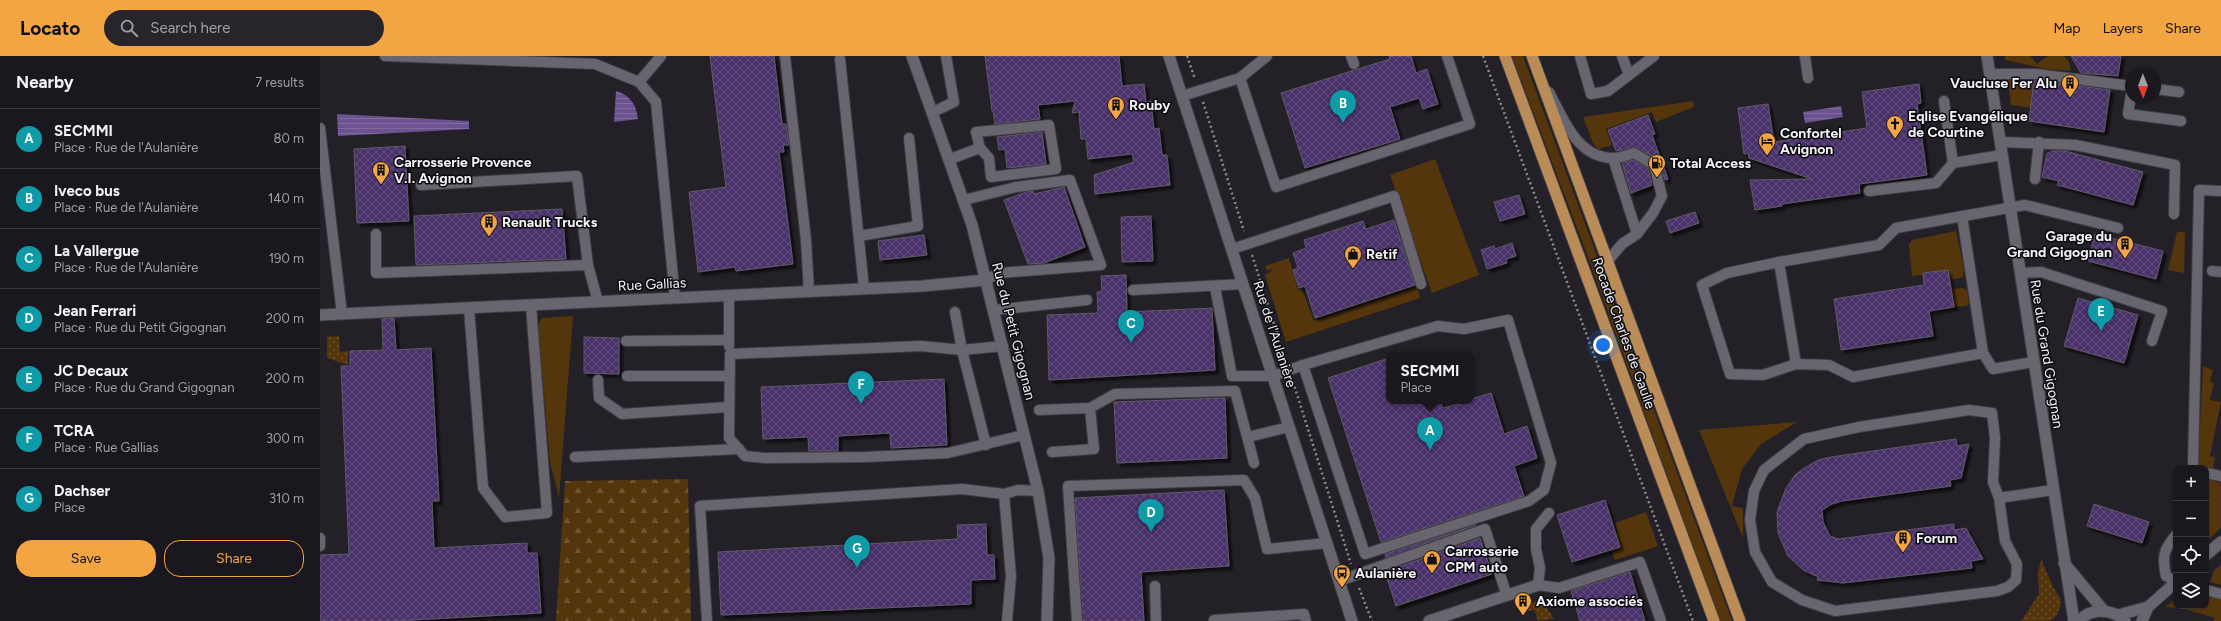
<!DOCTYPE html>
<html lang="en">
<head>
<meta charset="utf-8">
<style>
	:root { --surface:#1a181e; --page:#27252b; --text:#f1f3f6; --muted:#9fa0a4; --line:#38373c; --accent:#f2a541 }
	body { margin:0; font-family:Figtree,sans-serif; background:var(--page); color:var(--text) }
	.controls { position:absolute; right:12px; bottom:12px; display:grid; overflow:hidden; border-radius:8px; box-shadow:0 1px 3px #0004 }
	.controls button { width:36px; height:36px; display:grid; place-items:center; padding:0; border:0; border-bottom:1px solid var(--line); background:var(--surface); color:var(--text); font:20px sans-serif }
	.compass { position:absolute; left:1805px; top:12px; width:36px; height:36px; border-radius:50%; background:var(--surface); box-shadow:0 1px 3px #0004; rotate:179deg }
	.you { position:absolute; left:1283px; top:289px; width:14px; height:14px; margin:-10px; border:3px solid #fff; border-radius:50%; background:#1a73e8; box-shadow:0 0 0 6px #1a73e833 }
	.badge { display:grid; place-items:center; width:26px; height:26px; border-radius:50%; background:var(--accent); color:#fff; font-size:13px; font-weight:700 }
	.pin { position:absolute; translate:-50% -33px; filter:drop-shadow(0 1px 2px #0008) }
	.pin::after { content:''; position:absolute; top:21px; width:14px; height:12px; background:inherit; clip-path:polygon(0 0,100% 0,50% 100%) }
	.popup { position:absolute; left:1066px; top:296px; width:88px; height:52px; box-sizing:border-box; display:grid; place-content:center; border-radius:8px; background:var(--surface); filter:drop-shadow(0 1px 3px #0005); font-size:13px; white-space:nowrap; color:var(--muted) }
	.popup b { font-size:15px; color:var(--text) }
	.popup::after { content:''; position:absolute; left:50%; top:100%; margin-left:-8px; border:8px solid transparent; border-top-color:var(--surface) }
	.list { margin:0; padding:0; list-style:none }
	h2 { display:flex; justify-content:space-between; align-items:center; height:52px; margin:0; padding:0 16px; font-size:17px }
	h2 small { font-size:13px; font-weight:400; color:var(--muted) }
	.list li { display:grid; grid-template-columns:26px 1fr auto; gap:12px; align-items:center; box-sizing:border-box; height:60px; padding:0 16px; border-top:1px solid var(--line) }
	.list b { display:block; font-size:15px; white-space:nowrap }
	.list p { margin:0; font-size:13px; white-space:nowrap; color:var(--muted) }
	.list em { font-size:13px; font-style:normal; color:var(--muted) }
	.actions { display:flex; gap:8px; padding:12px 16px }
	.actions a { flex:1; padding:9px 0; border:1px solid var(--accent); border-radius:16px; text-align:center; font-size:14px; color:var(--accent) }
	.actions .main { background:var(--accent); color:#111 }
	.icon { flex:none; width:22px; height:22px; fill:none; stroke:currentColor; stroke-width:2; stroke-linecap:round; stroke-linejoin:round }
	.map { position:relative; flex:none; width:1901px; height:565px; overflow:hidden }
	header { display:flex; align-items:center; gap:24px; box-sizing:border-box; height:56px; padding:0 20px; background:var(--accent); color:#111 }
	header strong { font-size:19px }
	nav { display:flex; gap:22px; margin-inline-start:auto; font-size:14px }
	.search { width:280px; height:36px; background:var(--page); display:flex; align-items:center; gap:10px; box-sizing:border-box; padding:0 14px; border-radius:22px; color:var(--muted); font-size:15px }
	main { display:flex }
	aside { flex:1; background:var(--surface) }
	.map>svg:first-child { display:block }
</style>
</head>
<body>
<header>
<strong>Locato</strong>
<div class="search"><svg class="icon" aria-label="search" viewBox="0 0 24 24"><circle cx="10" cy="10" r="6"/><path d="M15 15l6 6"/></svg>Search here</div>
<nav><a>Map</a><a>Layers</a><a>Share</a></nav>
</header>
<main>
<aside>
<h2>Nearby<small>7 results</small></h2>
<ul class="list">
<li><span class="badge" style="background:#0f9aa8">A</span><div><b>SECMMI</b><p>Place · Rue de l'Aulanière</p></div><em>80 m</em></li>
<li><span class="badge" style="background:#0f9aa8">B</span><div><b>Iveco bus</b><p>Place · Rue de l'Aulanière</p></div><em>140 m</em></li>
<li><span class="badge" style="background:#0f9aa8">C</span><div><b>La Vallergue</b><p>Place · Rue de l'Aulanière</p></div><em>190 m</em></li>
<li><span class="badge" style="background:#0f9aa8">D</span><div><b>Jean Ferrari</b><p>Place · Rue du Petit Gigognan</p></div><em>200 m</em></li>
<li><span class="badge" style="background:#0f9aa8">E</span><div><b>JC Decaux</b><p>Place · Rue du Grand Gigognan</p></div><em>200 m</em></li>
<li><span class="badge" style="background:#0f9aa8">F</span><div><b>TCRA</b><p>Place · Rue Gallias</p></div><em>300 m</em></li>
<li><span class="badge" style="background:#0f9aa8">G</span><div><b>Dachser</b><p>Place</p></div><em>310 m</em></li>
</ul>
<div class="actions"><a class="main">Save</a><a>Share</a></div>
</aside>
<div class="map">
<svg width="1901" height="565" viewBox="0 0 1901 565">
	<defs>
		<pattern id="forest-firs" width="22" height="20" patternUnits="userSpaceOnUse"><rect width="22" height="20" fill="#55360c"/><path d="M5 1l3.5 6h-7zM16 11l3.5 6h-7z" fill="#6e5430"/></pattern>
		<pattern id="garden-dots" width="8" height="8" patternUnits="userSpaceOnUse"><rect width="8" height="8" fill="#55360c"/><path d="M2 2h.1M6 6h.1" fill="none" stroke="#6e5430" stroke-width="1.8" stroke-linecap="round"/></pattern>
		<pattern id="water-rules" width="6" height="5" patternUnits="userSpaceOnUse"><rect width="6" height="5" fill="#6c5290"/><path d="M0 2.5h6" fill="none" stroke="#826ba0"/></pattern>
		<pattern id="building-cross-hatch" width="8" height="8" patternUnits="userSpaceOnUse"><rect width="8" height="8" fill="#4a306b"/><path d="M0 0l8 8M0 8l8-8" fill="none" stroke="#654e81"/></pattern>
		<filter id="shadow"><feDropShadow dx="3.5" dy="3.5" stdDeviation="1" flood-color="#0009"/></filter>
	</defs>
	<rect width="100%" height="100%" fill="#232028"/>
	<g fill="#55360c">
		<polygon points="1192,0 1203,0 1412,565 1400,565 1268,201"/>
		<polygon points="1685,0 1710,0 1717,8 1728,0 1744,0 1749,6 1751,15 1727,13 1685,4"/>
		<polygon points="1688,24 1713,28 1711,52 1691,49"/>
		<polygon points="1373,45 1374,51 1336,66 1332,56 1286,73 1292,89 1278,93 1273,87 1263,61"/>
		<polygon points="1115,103 1159,219 1112,237 1070,119"/>
		<polygon points="1636,175 1644,213 1643,221 1630,224 1628,215 1592,220 1589,189 1592,184"/>
		<polygon points="1857,176 1865,176 1864,217 1848,214"/>
		<polygon points="969,202 978,234 982,233 994,265 1097,231 1100,242 966,286 945,219 953,214 952,213 947,215 945,210"/>
		<polygon points="1642,232 1647,234 1649,248 1646,250 1634,251 1632,233"/>
		<polygon points="253,260 239,442 230,406 218,270 222,262"/>
		<polygon points="1883,310 1893,314 1890,326 1894,327 1890,344 1901,346 1890,400 1895,401 1893,413 1878,409"/>
		<polygon points="1477,366 1441,388 1422,413 1412,450 1423,452 1423,482 1379,374"/>
		<polygon points="1886,423 1901,427 1901,472 1886,486"/>
		<polygon points="1326,456 1338,490 1295,504 1292,496 1301,492 1295,467"/>
		<polygon points="1901,509 1901,529 1890,526 1894,515"/>
		<polygon points="1886,539 1901,544 1901,565 1894,565 1895,562 1861,552 1845,551 1856,543 1856,550 1886,550"/>
	</g>
	<polygon fill="url(#forest-firs)" points="368,423 371,565 236,565 245,425"/>
	<g fill="url(#garden-dots)">
		<polygon points="19,280 20,296 28,295 28,309 7,302 7,281"/>
		<polygon points="1721,503 1733,531 1740,542 1741,548 1737,559 1730,565 1701,565 1719,538 1718,517"/>
		<polygon points="1217,545 1224,547 1234,563 1218,565 1214,554 1207,555 1204,549"/>
	</g>
	<g fill="url(#water-rules)">
		<path d="M296 35C310 39 316 48 318 63L294 66Z"/>
		<polygon points="1521,50 1523,61 1485,67 1483,56"/>
		<polygon points="17,58 149,65 149,73 18,80"/>
	</g>
	<g fill="url(#building-cross-hatch)" stroke="#5e5b65" filter="url(#shadow)">
		<polygon points="390,0 454,0 462,68 466,68 469,89 463,89 464,96 459,96 473,208 416,215 415,211 378,216 369,136 406,131"/>
		<polygon points="665,0 799,0 802,30 824,28 826,46 831,45 834,73 839,72 842,99 847,99 850,129 775,138 774,119 814,106 812,98 768,103 766,83 761,83 759,56 752,57 755,45 718,49 720,63 675,68 673,55 672,55"/>
		<polygon points="1069,0 1091,0 1096,17 1107,13 1118,48 1103,53 1099,42 1070,51 1080,83 985,112 961,37 1070,3"/>
		<polygon points="1751,0 1801,0 1798,20 1761,17"/>
		<polygon points="1714,24 1790,34 1784,76 1709,65"/>
		<polygon points="1599,28 1601,47 1597,48 1607,119 1539,128 1540,137 1462,148 1462,150 1435,154 1430,124 1492,123 1429,102 1428,97 1424,98 1418,52 1448,48 1454,86 1547,72 1542,36"/>
		<polygon points="1328,59 1335,78 1332,79 1348,123 1345,124 1338,104 1317,91 1296,95 1288,74"/>
		<polygon points="722,76 726,108 687,112 685,93 679,94 677,81"/>
		<polygon points="85,90 89,165 37,167 34,93"/>
		<polygon points="1731,95 1745,95 1823,116 1813,149 1737,129 1739,125 1722,121 1727,97 1730,97"/>
		<polygon points="1313,104 1328,113 1332,129 1311,137 1302,107"/>
		<polygon points="744,131 765,191 724,207 708,208 684,144 706,136 713,135 714,138"/>
		<polygon points="1199,139 1205,158 1180,165 1174,146"/>
		<polygon points="242,153 246,203 96,209 94,160"/>
		<polygon points="1375,156 1379,167 1350,177 1346,165"/>
		<polygon points="831,160 833,205 802,206 801,161"/>
		<polygon points="1074,164 1095,229 995,262 985,230 979,232 973,214 978,212 973,197 986,192 984,184 1043,165 1046,173"/>
		<polygon points="1775,178 1843,195 1836,223 1768,205"/>
		<polygon points="604,179 607,199 560,204 558,185"/>
		<polygon points="1192,187 1196,200 1186,203 1187,207 1167,213 1161,194 1174,190 1175,193"/>
		<polygon points="1628,214 1634,251 1609,255 1613,280 1521,294 1514,243 1604,229 1603,217"/>
		<polygon points="806,219 807,256 892,252 895,314 729,324 727,259 778,257 777,236 782,235 781,220"/>
		<polygon points="1758,242 1818,259 1804,307 1744,290"/>
		<polygon points="74,262 76,294 111,292 119,445 112,445 114,492 207,487 207,497 217,497 221,557 73,565 0,565 0,499 29,498 21,310 30,310 30,295 63,294 62,263"/>
		<polygon points="264,281 299,282 299,318 264,317"/>
		<polygon points="1069,302 1069,345 1120,345 1123,352 1151,345 1151,343 1171,337 1184,378 1207,370 1217,402 1194,410 1204,440 1061,486 1008,322"/>
		<polygon points="624,323 627,389 571,392 570,377 518,380 518,395 489,395 488,381 443,383 441,331"/>
		<polygon points="905,342 907,402 797,407 794,346"/>
		<polygon points="1636,383 1637,390 1649,388 1641,422 1630,424 1631,430 1522,445 1512,448 1502,454 1503,466 1510,480 1518,483 1634,468 1634,474 1646,472 1663,503 1651,505 1652,512 1523,527 1497,524 1498,521 1483,514 1468,500 1458,477 1457,456 1466,432 1475,419 1483,413 1498,404 1511,401"/>
		<polygon points="904,434 909,510 821,516 824,565 763,565 755,442"/>
		<polygon points="1285,444 1300,491 1252,506 1237,459"/>
		<polygon points="1774,448 1829,466 1822,487 1767,470"/>
		<polygon points="666,468 667,499 674,499 675,523 651,524 651,548 401,559 398,496 638,483 637,469"/>
		<polygon points="1156,469 1066,502 1065,498"/>
		<polygon points="1160,482 1172,518 1076,550 1065,516"/>
		<polygon points="1310,516 1325,565 1260,565 1251,535"/>
	</g>
	<g fill="none" stroke-linecap="round" stroke-linejoin="round">
		<g stroke="#403d44" stroke-width="12">
			<g id="service">
				<polyline points="65,0 275,8 319,26 336,46 355,242"/>
				<polyline points="465,0 486,184 489,235"/>
				<polyline points="1031,0 1034,8"/>
				<polyline points="1260,0 1271,38 1288,35 1334,0"/>
				<polyline points="1302,0 1309,19"/>
				<polyline points="1485,0 1488,22"/>
				<polyline points="520,3 544,232"/>
				<polyline points="1670,18 1716,18 1811,30"/>
				<polyline points="920,22 956,131 1150,68 1127,0"/>
				<polyline points="319,26 341,0"/>
				<polyline points="1835,33 1859,36"/>
				<path d="M1229 36C1243 62 1257 102 1293 102 1300 102 1308 99 1314 97L1334 109 1342 140 1333 157 1317 178 1302 188 1287 206"/>
				<polyline points="1811,38 1808,58 1861,65"/>
				<polyline points="862,40 920,22 947,0"/>
				<polyline points="1624,45 1633,107 1682,99"/>
				<polyline points="613,56 634,46 626,0"/>
				<polyline points="0,72 22,258"/>
				<polyline points="1680,86 1755,89 1855,109 1854,158"/>
				<polyline points="1293,102 1317,178"/>
				<polyline points="630,103 660,92 656,76 729,69 736,113 671,121 669,102 660,92"/>
				<polyline points="1715,123 1719,86"/>
				<polyline points="101,129 257,120 268,209 278,246"/>
				<polyline points="1549,135 1616,127 1633,107"/>
				<polyline points="644,144 696,131 750,124 781,209 679,217 666,224"/>
				<polyline points="1642,160 1663,297"/>
				<polyline points="56,178 56,217 268,209"/>
				<polyline points="539,180 598,170 589,82"/>
				<polyline points="912,193 1074,140 1101,228"/>
				<polyline points="1459,206 1476,308"/>
				<polyline points="1892,215 1901,216"/>
				<polyline points="1700,217 1721,216 1842,255 1832,285"/>
				<polyline points="895,231 912,320 953,320 983,309 1118,270 1144,273 1188,264 1231,407 1224,434 1209,445 1045,498 983,309"/>
				<polyline points="813,234 923,228"/>
				<polyline points="409,239 409,290"/>
				<polyline points="149,252 163,432 185,461 227,457 211,250"/>
				<polyline points="674,254 767,244"/>
				<polyline points="635,256 642,294 666,389"/>
				<polyline points="306,285 409,284"/>
				<polyline points="683,290 642,294 601,290 410,298 409,382 425,400 445,402 546,401 628,397 704,379"/>
				<polyline points="1713,306 1673,313 1663,297 1533,321 1509,309 1476,308 1443,319 1410,318 1382,229 1407,217 1459,206 1559,189 1576,172 1705,149 1798,172"/>
				<polyline points="307,320 409,320"/>
				<polyline points="278,324 279,342 302,358 409,351"/>
				<polyline points="719,354 770,352"/>
				<polyline points="928,381 969,371"/>
				<polyline points="732,396 774,393 770,352 795,338 915,335 934,407"/>
				<polyline points="255,401 419,393"/>
				<polyline points="1873,412 1879,134 1901,135"/>
				<polyline points="1886,417 1901,420"/>
				<polyline points="1679,442 1685,485 1697,508 1696,524 1688,531 1677,535 1515,555 1482,544 1452,526 1435,496 1430,464 1434,435 1444,414 1484,383 1539,371 1649,354 1672,357 1675,382 1673,426 1679,442 1733,434"/>
				<polyline points="1229,457 1216,473 1216,493 1220,512 1218,529 1239,532 1320,506 1341,565"/>
				<path d="M1856 479C1843 494 1842 501 1846 520L1856 525"/>
				<polyline points="0,482 0,490"/>
				<polyline points="1019,525 1165,473 1187,540"/>
				<polyline points="835,530 836,565"/>
				<polyline points="1886,534 1901,538"/>
				<polyline points="894,564 984,558 986,565"/>
				<polyline points="387,565 380,450 642,433 684,438"/>
				<polyline points="687,565 691,520 684,438 698,434 718,435"/>
				<polyline points="757,565 748,430 924,424 935,442 947,493 1007,487"/>
			</g>
		</g>
		<g stroke="#403d44" stroke-width="13">
			<g id="minor">
				<polyline points="592,0 652,169 718,435 729,502 727,565"/>
				<polyline points="849,0 1032,565"/>
				<polyline points="1667,0 1754,565"/>
				<polyline points="0,259 603,230 666,224"/>
				<polyline points="1886,499 1901,486"/>
				<polyline points="1744,507 1784,555"/>
				<polyline points="1798,559 1828,551 1856,526"/>
				<polyline points="1109,565 1218,529"/>
				<path d="M1759 565C1771 551 1793 553 1805 565"/>
				<polyline points="1822,565 1828,551"/>
			</g>
		</g>
		<g stroke="#403d44" stroke-width="13">
			<g id="primary">
				<polyline points="1185,0 1394,565"/>
				<polyline points="1212,0 1420,565"/>
			</g>
		</g>
		<g stroke="#8c8a91" stroke-width="2.5" stroke-dasharray="2 3" stroke-linecap="butt">
			<polyline points="867,0 875,23"/>
			<polyline points="1163,0 1373,565"/>
			<polyline points="883,46 924,175"/>
			<polyline points="932,199 965,303"/>
			<polyline points="973,326 1031,508"/>
			<polyline points="1039,532 1052,565"/>
		</g>
		<use href="#service" stroke="#68656e" stroke-width="10"/>
		<use href="#minor" stroke="#68656e" stroke-width="11"/>
		<use href="#primary" stroke="#ba8c58" stroke-width="11"/>
	</g>
	<defs>
		<g id="building-pin" transform="scale(0.9)"><path d="M0 17L-7.5 6A9.5 9.5 0 1 1 7.5 6Z" fill="#f2a541" stroke="#0c0b0e"/><path d="M-4-6H4V6H1V3H-1V6H-4ZM-2.5-4.3h1.7v1.8h-1.7ZM.8-4.3h1.7v1.8H.8ZM-2.5-1h1.7V.8h-1.7ZM.8-1h1.7V.8H.8Z" fill="#111"/></g>
		<g id="church-pin" transform="scale(0.9)"><path d="M0 17L-7.5 6A9.5 9.5 0 1 1 7.5 6Z" fill="#f2a541" stroke="#0c0b0e"/><path d="M-1.2-6h2.4v3.5h3.3v2.4h-3.3V6h-2.4V-.1h-3.3v-2.4h3.3Z" fill="#111"/></g>
		<g id="hotel-pin" transform="scale(0.9)"><path d="M0 17L-7.5 6A9.5 9.5 0 1 1 7.5 6Z" fill="#f2a541" stroke="#0c0b0e"/><path d="M-6-4.5h1.5V1H6V5H4.5V3h-9V5H-6ZM-4 0a1.8 1.8 0 1 1 3.6 0ZM.5 0V-2.5h3Q6-2.5 6 0Z" fill="#111"/></g>
		<g id="fuel-pin" transform="scale(0.9)"><path d="M0 17L-7.5 6A9.5 9.5 0 1 1 7.5 6Z" fill="#f2a541" stroke="#0c0b0e"/><path d="M-5.5-6h7V0h2V4h1.3V-2.5L3-4.5l.8-.8L6-3V5H2.5V1h-1V6h-7ZM-4.2-4.7v3.2H.2V-4.7Z" fill="#111"/></g>
		<g id="shop-pin" transform="scale(0.9)"><path d="M0 17L-7.5 6A9.5 9.5 0 1 1 7.5 6Z" fill="#f2a541" stroke="#0c0b0e"/><path d="M-5-2.5h2.3a2.7 3.5 0 0 1 5.4 0H5L5.5 6h-11ZM-1.5-2.5h3a1.5 2.3 0 0 0-3 0Z" fill="#111"/></g>
		<g id="bus-pin" transform="scale(0.9)"><path d="M0 17L-7.5 6A9.5 9.5 0 1 1 7.5 6Z" fill="#f2a541" stroke="#0c0b0e"/><path d="M-5-6H5V4H4V6H2V4H-2V6H-4V4H-5ZM-3.5-4V0h7V-4ZM-3.5 1.2v1.5H-2V1.2ZM2 1.2v1.5H3.5V1.2Z" fill="#111"/></g>
	</defs>
	<g fill-rule="evenodd">
		<use href="#building-pin" x="1750" y="27"/>
		<use href="#building-pin" x="796" y="49"/>
		<use href="#church-pin" x="1575" y="68"/>
		<use href="#hotel-pin" x="1447" y="85"/>
		<use href="#fuel-pin" x="1337" y="107"/>
		<use href="#building-pin" x="61" y="114"/>
		<use href="#building-pin" x="169" y="166"/>
		<use href="#building-pin" x="1805" y="188"/>
		<use href="#shop-pin" x="1033" y="198"/>
		<use href="#building-pin" x="1583" y="482"/>
		<use href="#shop-pin" x="1112" y="503"/>
		<use href="#bus-pin" x="1022" y="517"/>
		<use href="#building-pin" x="1203" y="545"/>
	</g>
	<g text-anchor="middle" stroke-width="3" stroke-linejoin="round" paint-order="stroke">
		<g font-size="14" font-weight="bold" fill="#f4f2f8" stroke="#0c0b0e" text-anchor="start">
			<text x="1737" y="32" text-anchor="end">Vaucluse Fer Alu</text>
			<text x="809" y="54">Rouby</text>
			<text x="1588" y="65">Eqlise Evangélique<tspan x="1588" dy="16">de Courtine</tspan></text>
			<text x="1460" y="82">Confortel<tspan x="1460" dy="16">Avignon</tspan></text>
			<text x="74" y="111">Carrosserie Provence<tspan x="74" dy="16">V.I. Avignon</tspan></text>
			<text x="1350" y="112">Total Access</text>
			<text x="182" y="171">Renault Trucks</text>
			<text x="1792" y="185" text-anchor="end">Garage du<tspan x="1792" dy="16">Grand Gigognan</tspan></text>
			<text x="1046" y="203">Retif</text>
			<text x="1596" y="487">Forum</text>
			<text x="1125" y="500">Carrosserie<tspan x="1125" dy="16">CPM auto</tspan></text>
			<text x="1035" y="522">Aulanière</text>
			<text x="1216" y="550">Axiome associés</text>
		</g>
		<g font-size="14" fill="#f4f2f8" stroke="#0c0b0e">
			<text transform="translate(332 228) rotate(-3)" y="5">Rue Gallias</text>
			<text transform="translate(694 275) rotate(76)" y="5">Rue du Petit Gigognan</text>
			<text transform="translate(1304 277) rotate(70)" y="5">Rocade Charles de Gaulle</text>
			<text transform="translate(955 278) rotate(72)" y="5">Rue de l'Aulanière</text>
			<text transform="translate(1727 298) rotate(81)" y="5">Rue du Grand Gigognan</text>
		</g>
	</g>
</svg>
<div class="controls">
<button>+</button>
<button>−</button>
<button><svg class="icon" aria-label="locate" viewBox="0 0 24 24"><circle cx="12" cy="12" r="6"/><path d="M12 2v4M12 18v4M2 12h4M18 12h4"/></svg></button>
<button><svg class="icon" aria-label="layers" viewBox="0 0 24 24"><path d="M12 4l9 5-9 5-9-5zM3 14l9 5 9-5"/></svg></button>
</div>
<svg class="compass" viewBox="-18 -18 36 36"><path d="M0-13l5 13h-10z" fill="#e53935"/><path d="M0 13l5-13h-10z" fill="#9fa0a4"/></svg>
<div class="you"></div>
<div class="pin badge" style="left:1110px;top:394px;background:#0f9aa8">A</div>
<div class="popup"><b>SECMMI</b>Place</div>
<div class="pin badge" style="left:1023px;top:67px;background:#0f9aa8">B</div>
<div class="pin badge" style="left:811px;top:287px;background:#0f9aa8">C</div>
<div class="pin badge" style="left:831px;top:476px;background:#0f9aa8">D</div>
<div class="pin badge" style="left:1781px;top:275px;background:#0f9aa8">E</div>
<div class="pin badge" style="left:541px;top:348px;background:#0f9aa8">F</div>
<div class="pin badge" style="left:537px;top:512px;background:#0f9aa8">G</div>
</div>
</main>
</body>
</html>
